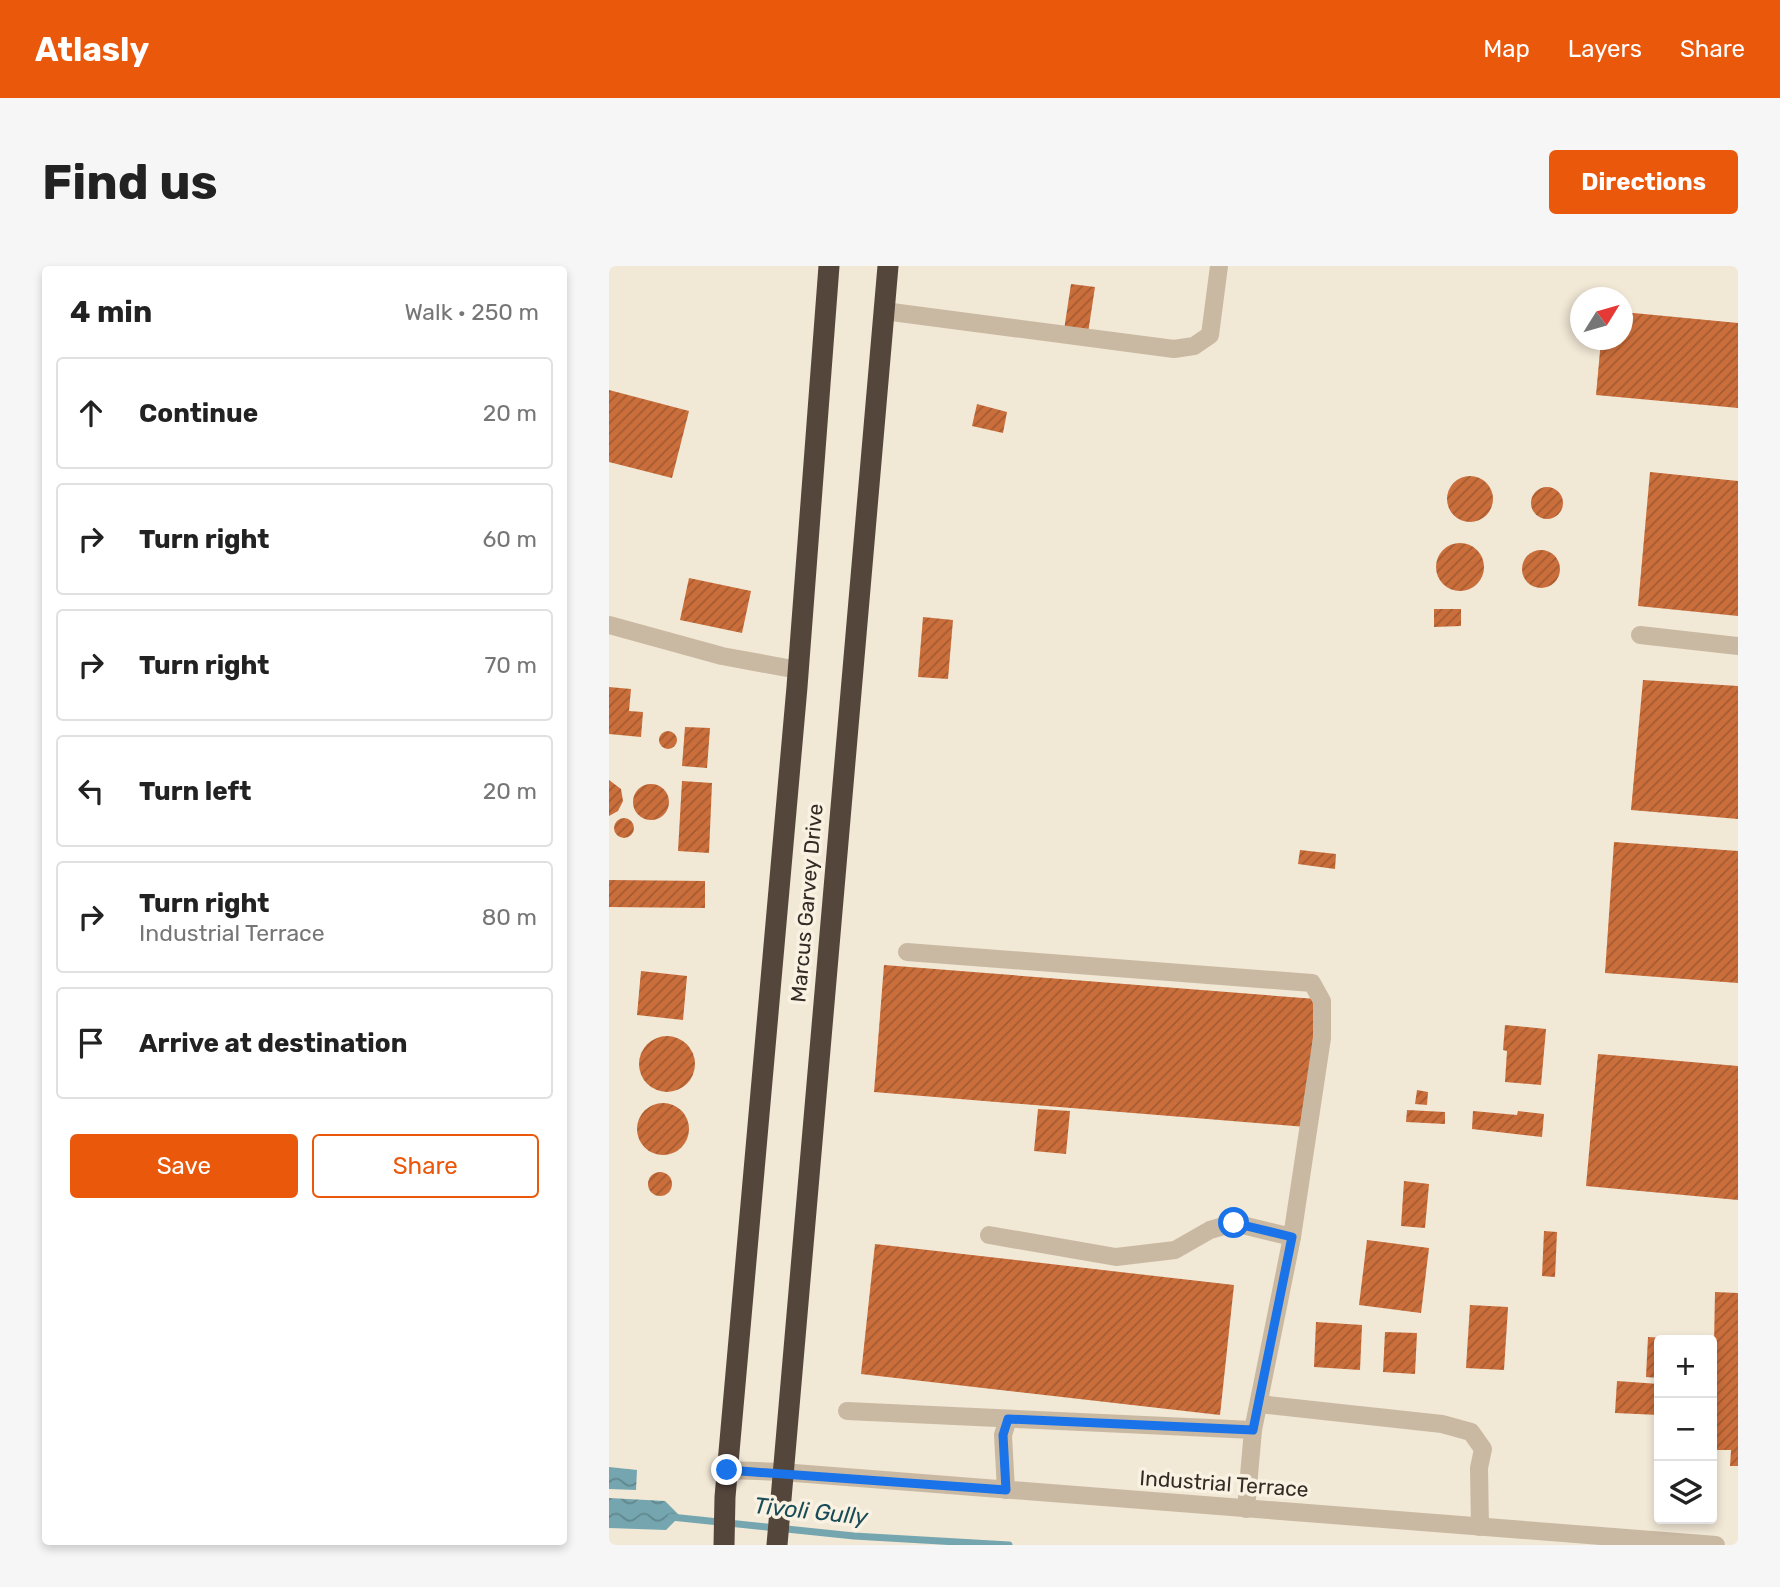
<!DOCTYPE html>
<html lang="en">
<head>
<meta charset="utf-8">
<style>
	:root { --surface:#fff; --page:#f6f6f6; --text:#222; --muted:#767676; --line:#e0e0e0; --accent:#ea580c }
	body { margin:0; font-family:Rubik,sans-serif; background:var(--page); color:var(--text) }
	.controls { position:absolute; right:21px; bottom:21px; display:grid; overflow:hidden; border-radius:7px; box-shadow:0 4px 10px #0003 }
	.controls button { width:63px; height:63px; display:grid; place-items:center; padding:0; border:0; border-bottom:2px solid var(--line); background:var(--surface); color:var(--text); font:35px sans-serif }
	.compass { position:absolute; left:961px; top:21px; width:63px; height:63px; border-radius:50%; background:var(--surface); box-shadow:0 4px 10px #0003; rotate:53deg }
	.stop { position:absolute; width:21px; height:21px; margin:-16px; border:5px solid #1a73e8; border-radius:50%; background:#fff }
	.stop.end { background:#1a73e8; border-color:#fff; box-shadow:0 2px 7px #0008 }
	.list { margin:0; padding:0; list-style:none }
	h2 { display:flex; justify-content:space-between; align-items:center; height:91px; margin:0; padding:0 28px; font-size:30px }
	h2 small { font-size:23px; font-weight:400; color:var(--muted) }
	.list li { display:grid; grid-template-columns:46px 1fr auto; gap:21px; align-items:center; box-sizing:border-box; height:112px; margin:0 14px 14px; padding:0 14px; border:2px solid var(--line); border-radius:7px }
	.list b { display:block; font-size:26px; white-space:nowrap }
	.list p { margin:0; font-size:23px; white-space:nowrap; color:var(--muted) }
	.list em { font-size:23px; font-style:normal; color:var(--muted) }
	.actions { display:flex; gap:14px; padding:21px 28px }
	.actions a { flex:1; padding:16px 0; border:2px solid var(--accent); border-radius:7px; text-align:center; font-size:24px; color:var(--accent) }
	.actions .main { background:var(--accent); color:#fff }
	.icon { flex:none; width:38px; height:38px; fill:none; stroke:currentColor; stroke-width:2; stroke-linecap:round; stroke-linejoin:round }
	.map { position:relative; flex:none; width:1129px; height:1279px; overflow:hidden; border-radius:7px }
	header { display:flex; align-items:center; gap:42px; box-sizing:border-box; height:98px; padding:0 35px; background:var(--accent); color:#fff }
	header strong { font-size:33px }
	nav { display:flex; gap:38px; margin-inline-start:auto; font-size:24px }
	.intro { display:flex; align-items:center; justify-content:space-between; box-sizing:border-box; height:168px; padding:0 42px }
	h1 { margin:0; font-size:49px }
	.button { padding:18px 32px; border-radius:7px; background:var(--accent); color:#fff; font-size:24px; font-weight:700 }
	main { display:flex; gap:42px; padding:0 42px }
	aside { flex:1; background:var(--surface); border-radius:7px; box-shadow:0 4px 10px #0003 }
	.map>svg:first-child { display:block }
</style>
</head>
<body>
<header>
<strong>Atlasly</strong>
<nav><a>Map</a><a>Layers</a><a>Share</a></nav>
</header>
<div class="intro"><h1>Find us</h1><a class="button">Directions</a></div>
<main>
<aside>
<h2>4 min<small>Walk · 250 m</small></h2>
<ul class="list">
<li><svg class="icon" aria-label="ahead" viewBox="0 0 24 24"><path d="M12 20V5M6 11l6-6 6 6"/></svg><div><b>Continue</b></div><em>20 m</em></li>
<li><svg class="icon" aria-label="right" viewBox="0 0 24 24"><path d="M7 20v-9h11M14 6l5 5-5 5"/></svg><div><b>Turn right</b></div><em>60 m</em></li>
<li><svg class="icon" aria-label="right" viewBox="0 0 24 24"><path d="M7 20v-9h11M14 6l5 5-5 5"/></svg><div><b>Turn right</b></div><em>70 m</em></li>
<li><svg class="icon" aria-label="left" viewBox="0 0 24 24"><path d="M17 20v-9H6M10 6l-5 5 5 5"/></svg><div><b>Turn left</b></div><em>20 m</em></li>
<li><svg class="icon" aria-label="right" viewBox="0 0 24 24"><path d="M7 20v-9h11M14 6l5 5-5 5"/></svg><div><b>Turn right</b><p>Industrial Terrace</p></div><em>80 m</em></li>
<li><svg class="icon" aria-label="arrive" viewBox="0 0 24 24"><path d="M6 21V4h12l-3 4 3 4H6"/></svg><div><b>Arrive at destination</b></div></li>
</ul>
<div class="actions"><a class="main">Save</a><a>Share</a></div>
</aside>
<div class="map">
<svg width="1129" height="1279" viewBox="0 0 1129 1279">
	<defs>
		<pattern id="water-waves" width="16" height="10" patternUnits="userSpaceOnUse" patternTransform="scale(1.75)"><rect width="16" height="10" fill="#75a6af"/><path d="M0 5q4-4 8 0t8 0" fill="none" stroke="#61878e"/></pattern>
		<pattern id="building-hatch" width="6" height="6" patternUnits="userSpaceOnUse" patternTransform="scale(1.75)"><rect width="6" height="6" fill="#ca6e3b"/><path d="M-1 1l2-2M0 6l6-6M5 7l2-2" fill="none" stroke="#a55b31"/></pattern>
	</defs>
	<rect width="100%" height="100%" fill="#f2e8d6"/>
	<g fill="url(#water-waves)">
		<polygon points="0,1201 28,1204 27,1224 0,1223"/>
		<polygon points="0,1232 56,1235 71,1250 57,1264 0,1262"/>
	</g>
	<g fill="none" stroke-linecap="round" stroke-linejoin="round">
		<polyline stroke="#75a6af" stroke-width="7" points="62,1251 245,1270 400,1279"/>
	</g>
	<g fill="url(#building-hatch)">
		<polygon points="462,18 486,21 479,67 455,64"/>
		<polygon points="1014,46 1129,57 1129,142 987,129 992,74 1014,74"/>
		<polygon points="0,124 80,145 63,212 0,196"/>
		<polygon points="368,138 398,146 394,167 363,160"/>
		<polygon points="1041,206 1129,215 1129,350 1029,340"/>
		<circle cx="861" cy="233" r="23"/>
		<circle cx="938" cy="237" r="16"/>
		<circle cx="851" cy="301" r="24"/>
		<circle cx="932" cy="303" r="19"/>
		<polygon points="80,312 142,325 133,367 71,354"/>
		<polygon points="825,343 852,343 852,360 825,361"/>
		<polygon points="314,351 344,354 339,413 309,411"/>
		<polygon points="1034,414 1129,420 1129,553 1022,544"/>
		<polygon points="0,421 22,423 20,445 34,446 32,471 0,468"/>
		<polygon points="76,461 101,462 98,502 73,500"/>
		<circle cx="59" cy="474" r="9"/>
		<polygon points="0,514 12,523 14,535 9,545 0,550"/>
		<polygon points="73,515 103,517 100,587 69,585"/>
		<circle cx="42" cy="536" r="18"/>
		<circle cx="15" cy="562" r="10"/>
		<polygon points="1005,576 1129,585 1129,717 996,707"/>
		<polygon points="691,584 727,588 726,603 689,598"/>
		<polygon points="0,614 96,615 96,642 0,641"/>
		<polygon points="275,699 707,733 697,861 265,826"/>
		<polygon points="32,705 78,710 74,754 28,749"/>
		<polygon points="896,759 937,763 932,819 896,816 898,785 894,784"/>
		<circle cx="58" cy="798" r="28"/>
		<polygon points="989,788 1129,800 1129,934 977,920"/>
		<polygon points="808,824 819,826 818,839 806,838"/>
		<circle cx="54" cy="863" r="26"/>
		<polygon points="429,843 461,845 457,888 425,885"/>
		<polygon points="798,844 836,846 836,858 797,856"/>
		<polygon points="864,845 908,849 909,845 935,848 933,871 863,863"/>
		<circle cx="51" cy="918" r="12"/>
		<polygon points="795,915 820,918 816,962 792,960"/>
		<polygon points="935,965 948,966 946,1011 933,1010"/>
		<polygon points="758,974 820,982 812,1047 750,1039"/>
		<polygon points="266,978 625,1019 611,1149 252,1108"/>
		<polygon points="1106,1026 1129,1027 1129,1200 1121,1200 1122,1184 1103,1184"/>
		<polygon points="861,1039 899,1041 895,1104 857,1102"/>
		<polygon points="707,1056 753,1059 751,1104 705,1101"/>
		<polygon points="776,1066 808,1067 806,1108 774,1106"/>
		<polygon points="1039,1071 1056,1072 1056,1074 1050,1074 1050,1112 1037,1111"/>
		<polygon points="1008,1115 1050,1118 1050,1149 1006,1147"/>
	</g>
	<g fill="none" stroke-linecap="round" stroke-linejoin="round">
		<g stroke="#cab9a2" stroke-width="18">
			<polyline points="275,45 565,83 585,80 601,69 610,0"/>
			<polyline points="0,359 113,390 189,404"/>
			<polyline points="1031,369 1129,380"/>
			<polyline points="298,686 703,717 713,735 713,772 683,971 644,1164 637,1243"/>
			<polyline points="380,969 507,991 566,984 601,964 625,957 683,971"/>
			<polyline points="650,1138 833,1158 862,1166 874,1183 870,1202 871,1261"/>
			<polyline points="238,1145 644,1164"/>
			<polyline points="118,1204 173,1206 1107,1279"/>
			<polyline points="397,1224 394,1169 399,1153"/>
		</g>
		<g stroke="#55463c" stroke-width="21">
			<polyline points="115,1279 116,1231 188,421 220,0"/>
			<polyline points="168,1279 279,0"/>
		</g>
	</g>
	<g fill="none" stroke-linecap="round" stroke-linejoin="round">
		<polyline stroke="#1a73e8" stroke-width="9" points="118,1204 397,1224 394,1169 399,1153 644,1164 683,971 625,957"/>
	</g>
	<g text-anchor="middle" stroke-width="7" stroke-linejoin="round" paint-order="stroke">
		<g font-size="21" fill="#342b25" stroke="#f9f1e2">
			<text transform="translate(198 637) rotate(-85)" y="7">Marcus Garvey Drive</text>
			<text transform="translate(615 1218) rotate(4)" y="7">Industrial Terrace</text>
		</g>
		<g font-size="23" font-style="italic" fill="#194c56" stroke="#f9f1e2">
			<text transform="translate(202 1245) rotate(6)" y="8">Tivoli Gully</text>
		</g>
	</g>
</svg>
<div class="controls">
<button>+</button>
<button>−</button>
<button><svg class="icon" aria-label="layers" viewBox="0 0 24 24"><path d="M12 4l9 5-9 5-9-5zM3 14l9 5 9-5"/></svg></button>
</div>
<svg class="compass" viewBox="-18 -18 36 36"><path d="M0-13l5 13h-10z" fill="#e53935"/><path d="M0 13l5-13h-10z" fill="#767676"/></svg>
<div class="stop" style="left:625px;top:957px"></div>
<div class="stop end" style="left:118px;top:1204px"></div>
</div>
</main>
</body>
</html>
